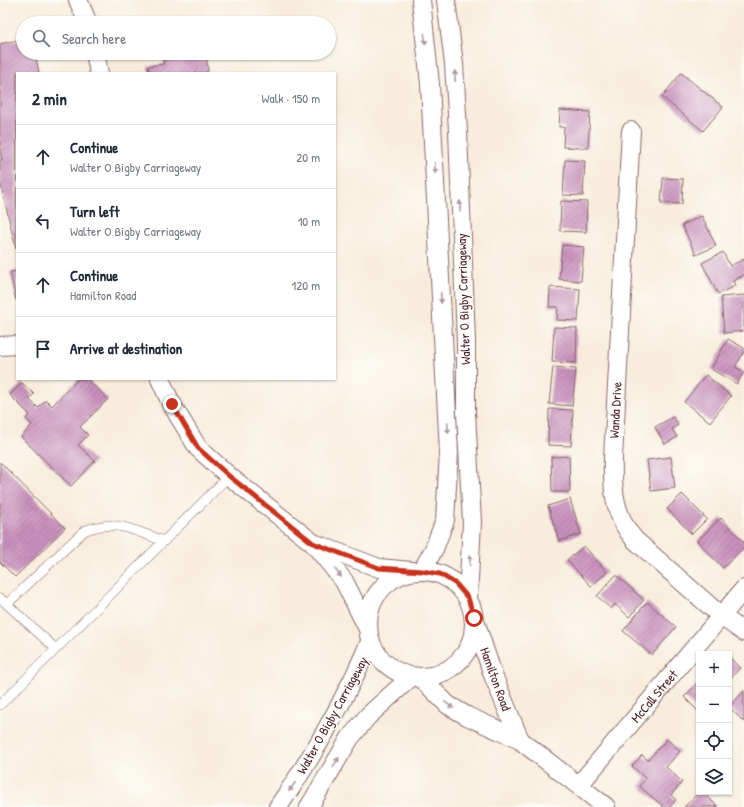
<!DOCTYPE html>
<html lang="en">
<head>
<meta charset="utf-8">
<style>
	:root { --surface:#fff; --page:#f2f2f3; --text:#1f2937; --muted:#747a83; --line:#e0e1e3 }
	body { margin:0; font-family:"Patrick Hand",sans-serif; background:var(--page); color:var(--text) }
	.controls { position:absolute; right:12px; bottom:12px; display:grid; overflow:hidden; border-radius:0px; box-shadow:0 1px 3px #0004 }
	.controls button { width:36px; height:36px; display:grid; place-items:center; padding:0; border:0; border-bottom:1px solid var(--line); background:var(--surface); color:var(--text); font:20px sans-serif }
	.stop { position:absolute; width:12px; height:12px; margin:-9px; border:3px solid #c8321e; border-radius:50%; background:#fff }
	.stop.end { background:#c8321e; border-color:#fff; box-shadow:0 1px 4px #0008 }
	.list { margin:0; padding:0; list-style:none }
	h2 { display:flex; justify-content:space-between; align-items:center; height:52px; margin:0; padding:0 16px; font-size:17px }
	h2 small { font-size:13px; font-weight:400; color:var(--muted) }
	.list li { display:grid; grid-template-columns:26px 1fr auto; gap:12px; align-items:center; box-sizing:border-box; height:64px; padding:0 16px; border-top:1px solid var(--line) }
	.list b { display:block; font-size:15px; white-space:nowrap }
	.list p { margin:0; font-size:13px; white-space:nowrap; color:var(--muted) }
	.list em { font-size:13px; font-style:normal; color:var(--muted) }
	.icon { flex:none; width:22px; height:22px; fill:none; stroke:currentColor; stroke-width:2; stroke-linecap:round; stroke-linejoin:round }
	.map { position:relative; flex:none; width:744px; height:807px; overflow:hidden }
	.search { position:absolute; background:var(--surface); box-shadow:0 1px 3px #0004; left:16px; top:16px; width:320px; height:44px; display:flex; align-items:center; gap:10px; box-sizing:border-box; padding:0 14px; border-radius:22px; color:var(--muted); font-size:15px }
	.panel { position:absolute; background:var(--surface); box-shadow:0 1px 3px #0004; left:16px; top:72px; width:320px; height:308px; border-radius:0px }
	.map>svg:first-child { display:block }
</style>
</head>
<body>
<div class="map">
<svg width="744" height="807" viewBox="0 0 744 807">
	<defs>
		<pattern id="building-hatch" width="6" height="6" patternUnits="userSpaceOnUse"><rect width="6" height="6" fill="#c991bd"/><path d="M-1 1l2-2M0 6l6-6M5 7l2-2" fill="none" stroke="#a5769a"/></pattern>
	</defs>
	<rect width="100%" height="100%" fill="#fdfcf7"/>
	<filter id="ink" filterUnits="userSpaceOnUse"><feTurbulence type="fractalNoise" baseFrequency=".025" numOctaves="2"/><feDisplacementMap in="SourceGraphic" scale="8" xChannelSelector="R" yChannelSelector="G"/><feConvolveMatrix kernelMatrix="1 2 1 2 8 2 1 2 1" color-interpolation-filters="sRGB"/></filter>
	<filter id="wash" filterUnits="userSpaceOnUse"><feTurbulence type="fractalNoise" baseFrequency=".012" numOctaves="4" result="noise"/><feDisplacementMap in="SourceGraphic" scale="16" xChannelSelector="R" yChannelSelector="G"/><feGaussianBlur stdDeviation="0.9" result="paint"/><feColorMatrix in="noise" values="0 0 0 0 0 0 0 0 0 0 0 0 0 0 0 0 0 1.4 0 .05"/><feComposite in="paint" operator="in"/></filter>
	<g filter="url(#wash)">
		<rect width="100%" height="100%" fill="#f8eddc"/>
		<g id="blocks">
			<g fill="url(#building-hatch)">
				<polygon points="23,39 23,53 35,53 39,73 17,73 16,249 0,181 0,160 2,160 0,150 0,44"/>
				<polygon points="206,54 208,71 204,73 149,73 148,66 164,64 163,60"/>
				<polygon points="681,73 723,107 703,131 662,97"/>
				<polygon points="560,110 590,112 588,148 563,147 564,127 559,127"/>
				<polygon points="565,160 585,161 583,196 563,195"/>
				<polygon points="663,178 683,179 682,204 661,203"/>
				<polygon points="561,201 587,202 586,232 560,231"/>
				<polygon points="702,216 716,246 696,255 682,225"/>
				<polygon points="562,245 584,247 581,281 559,279"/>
				<polygon points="723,252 730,266 744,259 744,275 733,281 735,286 718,294 702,263"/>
				<polygon points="17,271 17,300 16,300 10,272"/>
				<polygon points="550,287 580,289 578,321 557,320 558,307 549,307"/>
				<polygon points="744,295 744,331 724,333 721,297"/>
				<polygon points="554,327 577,328 576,363 552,362"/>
				<polygon points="728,339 744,348 744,352 735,367 744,372 737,384 711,369"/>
				<polygon points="553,367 576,369 572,406 549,404"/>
				<polygon points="706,375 731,396 710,422 684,402"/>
				<polygon points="78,379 87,379 108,399 80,427 88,435 78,445 95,461 71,486 21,437 32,425 26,419 30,415 10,395 22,383 34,394 29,399 38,408 46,400 52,406"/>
				<polygon points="549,409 573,410 571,446 548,445"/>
				<polygon points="673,417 678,425 672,429 677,437 665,444 655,427"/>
				<polygon points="569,456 570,492 552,492 551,457"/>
				<polygon points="671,457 675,488 651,491 647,460"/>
				<polygon points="0,462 65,528 15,577 0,562"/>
				<polygon points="682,494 707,519 692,534 667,509"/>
				<polygon points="570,499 581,534 559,541 548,506"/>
				<polygon points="721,518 744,542 744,547 723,568 697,541"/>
				<polygon points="584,546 607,572 591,586 567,560"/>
				<polygon points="616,575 644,600 629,617 615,604 611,609 597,596"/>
				<polygon points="647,602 676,627 652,655 623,631"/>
				<polygon points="729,657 740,668 729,680"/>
				<polygon points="699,682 699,712 684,697"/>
				<polygon points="744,691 744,722 729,707"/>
				<polygon points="667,739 680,751 666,767 682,782 671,795 676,800 670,807 664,807 639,786 646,779 632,766 642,755 648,760"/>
				<polygon points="699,792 703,792 718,807 684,807"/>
			</g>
		</g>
	</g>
	<g filter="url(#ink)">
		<use href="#blocks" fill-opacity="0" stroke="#876769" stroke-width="1"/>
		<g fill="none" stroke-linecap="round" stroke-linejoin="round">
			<g stroke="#876769" stroke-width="10">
				<g id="lane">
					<polyline points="0,598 56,649"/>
					<path d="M7 604 84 531C116 518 134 531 164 541"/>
					<polyline points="0,705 229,476"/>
				</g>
			</g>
			<g stroke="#876769" stroke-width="20">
				<g id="street">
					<polyline points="78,0 88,23"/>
					<polyline points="421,0 430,84 449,453 445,520 434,549 422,571"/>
					<polyline points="446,0 454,64 458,131 466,342 466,413 472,522 468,598"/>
					<polyline points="95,53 99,73"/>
					<path d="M631 131 613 458C612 488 614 517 635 540L721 616 744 632"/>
					<polyline points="0,346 17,345"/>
					<polyline points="160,379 172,405 198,448 229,476 313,543 344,581 367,627"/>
					<polyline points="316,544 379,568 412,571"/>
					<circle cx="421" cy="624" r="53"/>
					<polyline points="475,621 493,675 520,740"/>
					<polyline points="421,678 448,705 467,716 520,740 606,807"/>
					<polyline points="579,785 744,589"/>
					<path d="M278 807C314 755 345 700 370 642"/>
					<polyline points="309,807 350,738 368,716 411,677"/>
				</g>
			</g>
			<use href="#lane" stroke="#fff" stroke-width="9"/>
			<use href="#street" stroke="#fff" stroke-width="18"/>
		</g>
		<defs><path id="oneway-solid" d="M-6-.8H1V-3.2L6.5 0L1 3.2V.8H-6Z"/></defs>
		<g fill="#ae9aa0">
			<use href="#oneway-solid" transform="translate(425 39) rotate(84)"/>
			<use href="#oneway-solid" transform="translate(455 76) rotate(-93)"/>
			<use href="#oneway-solid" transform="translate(435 168) rotate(87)"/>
			<use href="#oneway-solid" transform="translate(460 206) rotate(-92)"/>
			<use href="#oneway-solid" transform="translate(441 298) rotate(87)"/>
			<use href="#oneway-solid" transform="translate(448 428) rotate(86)"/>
			<use href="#oneway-solid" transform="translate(470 560) rotate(-86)"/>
			<use href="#oneway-solid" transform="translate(338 573) rotate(52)"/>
			<use href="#oneway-solid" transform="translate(449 705) rotate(37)"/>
			<use href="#oneway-solid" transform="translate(336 762) rotate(-59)"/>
			<use href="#oneway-solid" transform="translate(292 787) rotate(125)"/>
		</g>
	</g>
	<g fill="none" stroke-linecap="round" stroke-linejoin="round" filter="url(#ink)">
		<polyline stroke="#c8321e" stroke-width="5" points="172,404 198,448 229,476 313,543 379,568 422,571 440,574 456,584 468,598 474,618"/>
	</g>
	<g text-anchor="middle" stroke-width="3" stroke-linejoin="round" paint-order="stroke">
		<g font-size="13" fill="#4a1f2b" stroke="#fdfcf7">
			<text transform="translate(463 299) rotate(-92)" y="5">Walter O Bigby Carriageway</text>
			<text transform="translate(615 410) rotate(-87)" y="5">Wanda Drive</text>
			<text transform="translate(496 679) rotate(70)" y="5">Hamilton Road</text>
			<text transform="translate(654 696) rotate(-50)" y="5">McCall Street</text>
			<text transform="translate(332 715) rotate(-61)" y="5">Walter O Bigby Carriageway</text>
		</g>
	</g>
</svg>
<div class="controls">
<button>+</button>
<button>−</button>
<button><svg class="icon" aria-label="locate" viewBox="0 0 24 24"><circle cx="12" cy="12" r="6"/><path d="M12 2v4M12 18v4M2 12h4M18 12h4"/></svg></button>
<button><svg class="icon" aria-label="layers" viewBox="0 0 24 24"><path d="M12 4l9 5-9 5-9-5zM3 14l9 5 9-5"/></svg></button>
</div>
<div class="stop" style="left:474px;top:618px"></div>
<div class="stop end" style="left:172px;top:404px"></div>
<div class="search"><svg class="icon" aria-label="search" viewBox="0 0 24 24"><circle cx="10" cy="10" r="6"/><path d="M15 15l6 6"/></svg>Search here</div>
<section class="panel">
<h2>2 min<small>Walk · 150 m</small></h2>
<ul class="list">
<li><svg class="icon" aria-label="ahead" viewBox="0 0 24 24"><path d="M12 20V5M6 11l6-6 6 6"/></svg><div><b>Continue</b><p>Walter O Bigby Carriageway</p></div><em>20 m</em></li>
<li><svg class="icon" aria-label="left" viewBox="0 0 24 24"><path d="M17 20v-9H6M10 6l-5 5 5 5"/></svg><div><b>Turn left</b><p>Walter O Bigby Carriageway</p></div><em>10 m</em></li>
<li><svg class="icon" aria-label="ahead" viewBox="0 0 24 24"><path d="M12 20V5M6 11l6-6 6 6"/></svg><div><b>Continue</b><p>Hamilton Road</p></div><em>120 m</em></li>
<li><svg class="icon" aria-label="arrive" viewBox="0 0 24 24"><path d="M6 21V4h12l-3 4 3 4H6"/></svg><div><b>Arrive at destination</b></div></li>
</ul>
</section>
</div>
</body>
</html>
